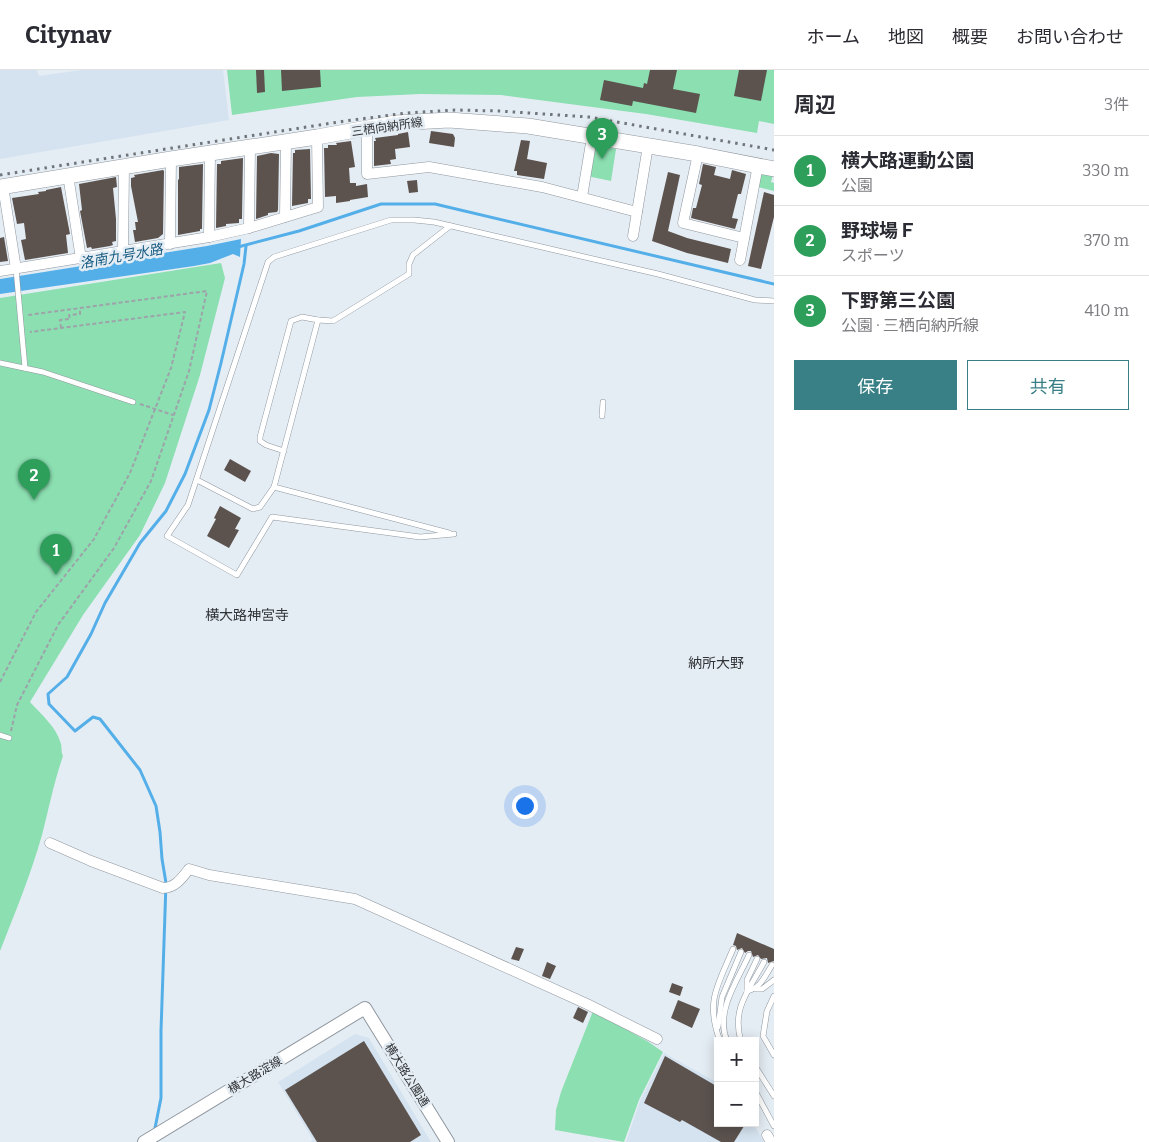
<!DOCTYPE html>
<html lang="ja">
<head>
<meta charset="utf-8">
<style>
	:root { --surface:#fff; --page:#f7f7f7; --text:#2b2b33; --muted:#7c7c81; --line:#e1e1e2; --accent:#388086 }
	body { margin:0; font-family:Bitter,"Noto Sans JP",serif; background:var(--page); color:var(--text) }
	.controls { position:absolute; right:15px; bottom:15px; display:grid; overflow:hidden; border-radius:0px; box-shadow:0 2px 12px #0003 }
	.controls button { width:45px; height:45px; display:grid; place-items:center; padding:0; border:0; border-bottom:1px solid var(--line); background:var(--surface); color:var(--text); font:25px sans-serif }
	.you { position:absolute; left:524px; top:735px; width:18px; height:18px; margin:-12px; border:4px solid #fff; border-radius:50%; background:#1a73e8; box-shadow:0 0 0 8px #1a73e833 }
	.badge { display:grid; place-items:center; width:32px; height:32px; border-radius:50%; background:var(--accent); color:#fff; font-size:16px; font-weight:700 }
	.pin { position:absolute; translate:-50% -41px; filter:drop-shadow(0 1px 2px #0008) }
	.pin::after { content:''; position:absolute; top:26px; width:18px; height:15px; background:inherit; clip-path:polygon(0 0,100% 0,50% 100%) }
	.list { margin:0; padding:0; list-style:none }
	h2 { display:flex; justify-content:space-between; align-items:center; height:65px; margin:0; padding:0 20px; font-size:21px }
	h2 small { font-size:16px; font-weight:400; color:var(--muted) }
	.list li { display:grid; grid-template-columns:32px 1fr auto; gap:15px; align-items:center; box-sizing:border-box; height:70px; padding:0 20px; border-top:1px solid var(--line) }
	.list b { display:block; font-size:19px; white-space:nowrap }
	.list p { margin:0; font-size:16px; white-space:nowrap; color:var(--muted) }
	.list em { font-size:16px; font-style:normal; color:var(--muted) }
	.actions { display:flex; gap:10px; padding:15px 20px }
	.actions a { flex:1; padding:11px 0; border:1px solid var(--accent); border-radius:0px; text-align:center; font-size:18px; color:var(--accent) }
	.actions .main { background:var(--accent); color:#fff }
	.map { position:relative; flex:none; width:774px; height:1072px; overflow:hidden }
	header { display:flex; align-items:center; gap:30px; box-sizing:border-box; height:70px; padding:0 25px; background:var(--surface); border-bottom:1px solid var(--line) }
	header strong { font-size:24px }
	nav { display:flex; gap:28px; margin-inline-start:auto; font-size:18px }
	main { display:flex }
	aside { flex:1; background:var(--surface) }
	.map>svg:first-child { display:block }
</style>
</head>
<body>
<header>
<strong>Citynav</strong>
<nav><a>ホーム</a><a>地図</a><a>概要</a><a>お問い合わせ</a></nav>
</header>
<main>
<div class="map">
<svg width="774" height="1072" viewBox="0 0 774 1072">
	<rect width="100%" height="100%" fill="#e5edf4"/>
	<g fill="#d5e3f0">
		<polygon points="0,0 37,0 39,6 82,0 223,0 229,50 0,89"/>
		<polygon points="355,964 369,968 431,1072 310,1072 313,1070 278,1012"/>
		<polygon points="664,983 718,1013 718,1053 753,1053 764,1072 626,1072 640,1031"/>
	</g>
	<g fill="#8bdfb1">
		<polygon points="227,0 774,0 774,54 759,51 757,63 646,44 501,25 420,24 357,27 232,45"/>
		<polygon points="592,74 616,79 611,111 587,106"/>
		<polygon points="758,102 773,105 771,112 774,113 774,121 754,116"/>
		<path d="M221 193 225 208 200 305 165 413 140 465 83 545 30 632C42 645 57 658 61 674 62 679 61 682 63 686 54 712 49 738 42 765 31 804 15 843 0 881V228Z"/>
		<polygon points="593,941 647,971 663,982 639,1030 624,1072 555,1060 556,1040 561,1022"/>
	</g>
	<polygon fill="#54afe9" points="241,169 240,187 233,184 210,193 194,196 0,224 0,209 207,176"/>
	<g fill="none" stroke-linecap="round" stroke-linejoin="round">
		<g stroke="#54afe9" stroke-width="3">
			<polyline points="238,177 299,161 381,134 435,134 774,214"/>
			<polyline points="154,1063 161,1028 161,961 166,813 162,789 160,762 156,736 140,700 100,649 93,647 75,661 49,634 48,624 67,607 91,564 105,533 140,473 166,441 185,404 209,340 221,293 244,194 246,176"/>
		</g>
	</g>
	<g fill="#5c534f">
		<polygon points="256,0 264,0 265,22 257,23"/>
		<polygon points="281,0 320,0 321,17 282,21"/>
		<polygon points="650,0 677,0 673,19 700,24 696,43 633,31 632,36 600,30 604,10 643,18 644,13 647,14"/>
		<polygon points="739,0 767,0 761,31 734,26"/>
		<polygon points="431,61 453,64 455,68 454,77 429,73"/>
		<polygon points="408,62 410,77 395,79 396,89 390,90 391,94 374,96 374,71 376,71 375,68 398,65 398,64"/>
		<polygon points="521,70 530,71 527,89 547,93 544,109 517,105 517,101 514,101"/>
		<polygon points="351,71 355,97 349,98 350,113 356,113 356,116 367,114 368,127 350,130 350,131 336,133 336,126 325,127 324,78 328,78 328,75 337,75 336,73"/>
		<polygon points="310,79 311,129 308,129 308,133 292,136 293,83 295,83 295,80"/>
		<polygon points="271,83 279,84 278,140 277,142 268,143 268,145 256,149 257,86"/>
		<polygon points="243,88 242,149 239,149 239,153 226,154 226,156 216,158 217,94 221,94 221,91"/>
		<polygon points="203,94 202,159 200,159 200,161 178,165 178,109 179,110 179,97"/>
		<polygon points="703,94 716,97 714,105 730,109 732,100 746,104 741,124 738,124 732,148 738,149 735,159 691,148 693,138 696,138 702,115 699,114"/>
		<polygon points="163,100 164,101 163,164 158,168 135,172 133,160 136,160 135,152 138,152 131,116 131,108 135,107 134,105"/>
		<polygon points="668,102 680,105 668,161 687,168 731,179 728,193 687,183 652,171"/>
		<polygon points="116,107 117,117 113,118 116,149 116,171 112,172 113,175 110,176 92,179 91,177 87,178 80,141 82,140 79,114"/>
		<polygon points="417,110 418,122 409,123 407,111"/>
		<polygon points="61,117 70,164 66,165 68,183 25,190 21,170 26,169 24,153 17,154 12,128 39,124 38,122 46,121 46,120"/>
		<polygon points="764,122 774,125 774,147 761,199 748,196"/>
		<polygon points="4,167 8,191 0,192 0,168"/>
		<polygon points="230,389 251,401 245,412 224,400"/>
		<polygon points="220,436 241,448 235,459 239,460 229,478 207,466 216,449 214,448"/>
		<polygon points="737,863 774,879 774,891 768,893 767,888 761,889 758,885 753,887 751,881 748,881 745,883 742,878 737,880 736,876 733,875"/>
		<polygon points="516,877 524,879 519,891 511,889"/>
		<polygon points="547,892 556,896 550,909 542,906"/>
		<polygon points="672,913 683,917 680,926 669,922"/>
		<polygon points="678,930 700,939 692,958 671,948"/>
		<polygon points="578,937 588,942 583,953 573,948"/>
		<polygon points="364,971 421,1065 410,1072 317,1072 285,1020"/>
		<polygon points="665,986 718,1017 718,1053 746,1053 734,1072 721,1072 682,1050 680,1052 644,1033"/>
	</g>
	<g fill="none" stroke-linecap="round" stroke-linejoin="round">
		<g stroke="#90979f" stroke-width="6">
			<g id="service">
				<polyline points="16,199 25,298"/>
				<polyline points="0,293 43,302 133,332"/>
				<polyline points="602,346 603,332"/>
				<polyline points="284,381 266,375 260,371 260,367 291,251 302,247 318,250"/>
				<polyline points="197,410 253,439 260,437 274,417 318,250 333,251 409,204 409,194 413,185 450,156"/>
				<polyline points="274,417 449,463"/>
				<polyline points="454,464 420,467 272,447 237,505 167,466 188,435 268,192 274,187 391,150 414,150 434,152 658,204 755,230 774,231"/>
				<polyline points="0,665 9,668"/>
				<polyline points="755,919 762,919 774,910"/>
				<path d="M747 921C761 918 765 906 772 895"/>
				<polyline points="747,921 747,910 757,889"/>
				<polyline points="774,926 767,941 763,966 774,985"/>
				<polyline points="718,957 722,927 741,882"/>
				<path d="M720 971C705 931 718 915 733 879"/>
				<path d="M727 971C715 941 737 912 749 885"/>
				<path d="M741 971C731 938 750 919 764 892"/>
				<polyline points="755,996 774,1026"/>
				<polyline points="755,1021 774,1056"/>
			</g>
		</g>
		<g stroke="#90979f" stroke-width="11">
			<g id="minor">
				<polyline points="367,59 367,104 429,97 542,117 637,142"/>
				<polyline points="698,84 683,153 744,168"/>
				<polyline points="68,105 81,189"/>
				<polyline points="3,116 16,199"/>
				<polyline points="582,127 592,67"/>
				<polyline points="285,147 286,72"/>
				<polyline points="249,158 250,77"/>
				<polyline points="633,166 648,76"/>
				<polyline points="209,167 210,83"/>
				<polyline points="170,174 171,89"/>
				<polyline points="123,181 124,97"/>
				<polyline points="740,190 758,95"/>
				<polyline points="0,201 209,167 249,158 318,137 317,67"/>
				<path d="M50 773 91 791 163 818C175 818 182 808 189 799L209 805 355 829 587 934 657 969"/>
				<polyline points="767,1065 771,1072"/>
			</g>
		</g>
		<g stroke="#90979f" stroke-width="14">
			<polyline id="tertiary" points="144,1072 365,938 448,1072"/>
		</g>
		<g stroke="#90979f" stroke-width="16">
			<polyline id="secondary" points="0,117 171,89 317,67 395,53 449,50 528,56 698,84 774,99"/>
		</g>
		<g stroke="#9da3a9" stroke-width="2" stroke-dasharray="4 2.5" stroke-linecap="butt">
			<polyline points="61,258 60,250 70,249 69,245 80,244 80,239"/>
			<polyline points="140,334 173,345"/>
			<polyline points="0,612 36,542 94,469 130,403 171,298 185,242 30,262"/>
			<polyline points="11,661 17,635 58,555 114,478 151,411 189,301 207,221 28,245"/>
		</g>
		<use href="#service" stroke="#fff" stroke-width="5"/>
		<use href="#minor" stroke="#fff" stroke-width="10"/>
		<use href="#tertiary" stroke="#fff" stroke-width="12"/>
		<use href="#secondary" stroke="#fff" stroke-width="15"/>
		<polyline stroke="#70757a" stroke-width="3" stroke-dasharray="2.5 5" stroke-linecap="butt" points="0,105 345,51 407,43 455,40 499,41 589,47 774,80"/>
	</g>
	<g text-anchor="middle" stroke-width="5" stroke-linejoin="round" paint-order="stroke">
		<g font-size="12" fill="#303336" stroke="#e5edf4">
			<text transform="translate(387 57) rotate(-8)" y="4">三栖向納所線</text>
			<text transform="translate(255 1005) rotate(-31)" y="4">横大路淀線</text>
			<text transform="translate(407 1005) rotate(58)" y="4">横大路公園通</text>
		</g>
		<g font-size="14" font-style="italic" fill="#185b82" stroke="#e5edf4">
			<text transform="translate(121 186) rotate(-10)" y="5">洛南九号水路</text>
		</g>
		<g font-size="14" fill="#303336" stroke="#e5edf4">
			<text x="247" y="550">横大路神宮寺</text>
			<text x="716" y="598">納所大野</text>
		</g>
	</g>
</svg>
<div class="controls">
<button>+</button>
<button>−</button>
</div>
<div class="you"></div>
<div class="pin badge" style="left:56px;top:505px;background:#2e9e5b">1</div>
<div class="pin badge" style="left:34px;top:430px;background:#2e9e5b">2</div>
<div class="pin badge" style="left:602px;top:89px;background:#2e9e5b">3</div>
</div>
<aside>
<h2>周辺<small>3件</small></h2>
<ul class="list">
<li><span class="badge" style="background:#2e9e5b">1</span><div><b>横大路運動公園</b><p>公園</p></div><em>330 m</em></li>
<li><span class="badge" style="background:#2e9e5b">2</span><div><b>野球場Ｆ</b><p>スポーツ</p></div><em>370 m</em></li>
<li><span class="badge" style="background:#2e9e5b">3</span><div><b>下野第三公園</b><p>公園 · 三栖向納所線</p></div><em>410 m</em></li>
</ul>
<div class="actions"><a class="main">保存</a><a>共有</a></div>
</aside>
</main>
</body>
</html>
